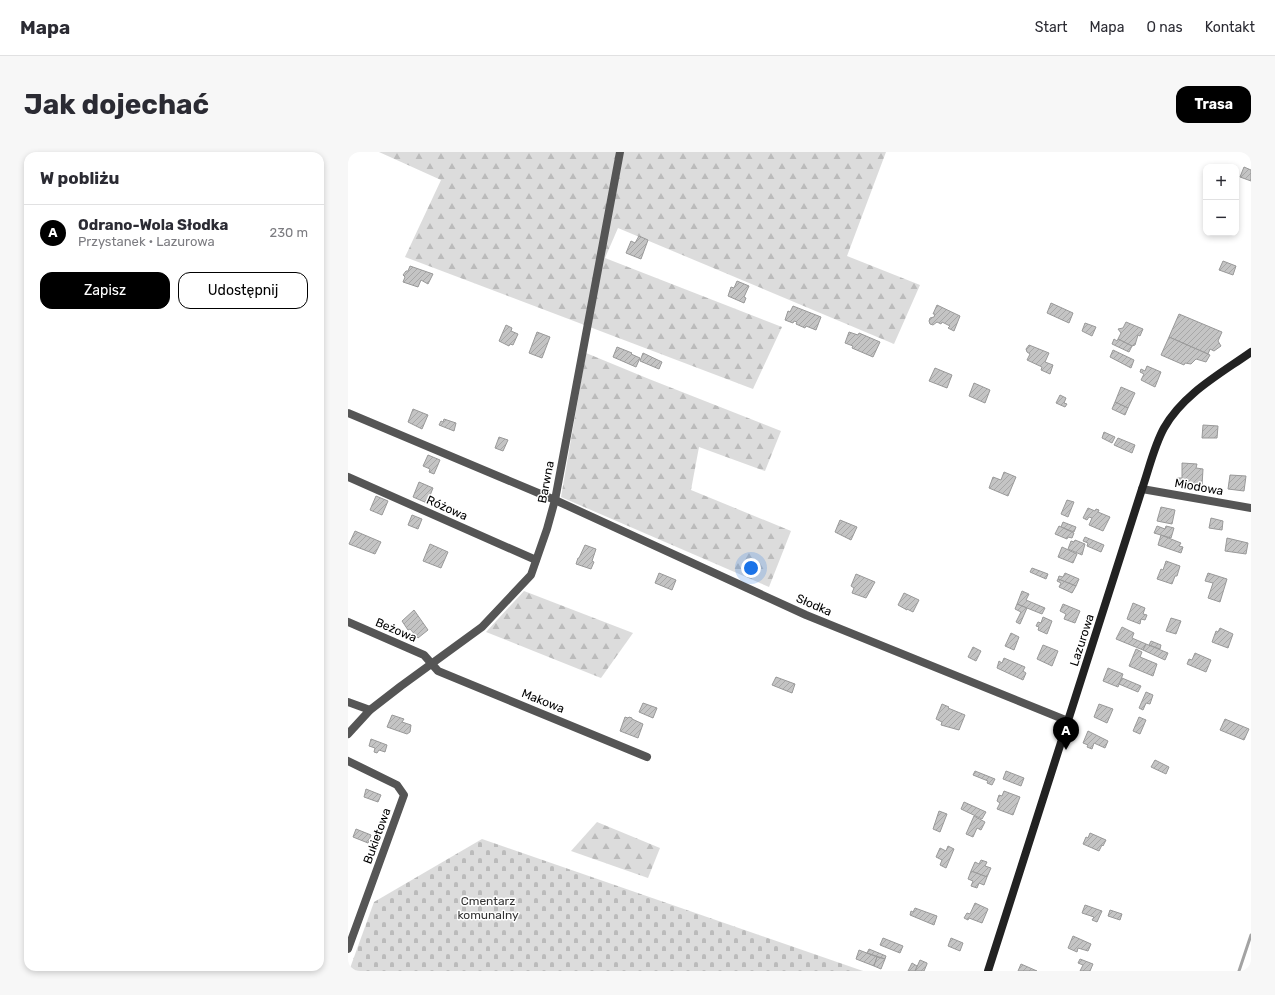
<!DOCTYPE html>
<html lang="pl">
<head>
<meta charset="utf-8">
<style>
	:root { --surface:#fff; --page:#f7f7f7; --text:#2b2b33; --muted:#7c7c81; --line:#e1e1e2; --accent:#000 }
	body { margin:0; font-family:Rubik,sans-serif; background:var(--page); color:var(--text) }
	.controls { position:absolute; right:12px; top:12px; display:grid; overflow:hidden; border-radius:8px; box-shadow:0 2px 6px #0003 }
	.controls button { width:36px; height:36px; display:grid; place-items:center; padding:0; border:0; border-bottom:1px solid var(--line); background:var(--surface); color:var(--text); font:20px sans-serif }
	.you { position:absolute; left:403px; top:416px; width:14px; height:14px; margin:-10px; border:3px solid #fff; border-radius:50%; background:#1a73e8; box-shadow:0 0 0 6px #1a73e833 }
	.badge { display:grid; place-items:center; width:26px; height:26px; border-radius:50%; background:var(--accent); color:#fff; font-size:13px; font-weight:700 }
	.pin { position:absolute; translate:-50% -33px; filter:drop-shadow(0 1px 2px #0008) }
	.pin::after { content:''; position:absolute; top:21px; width:14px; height:12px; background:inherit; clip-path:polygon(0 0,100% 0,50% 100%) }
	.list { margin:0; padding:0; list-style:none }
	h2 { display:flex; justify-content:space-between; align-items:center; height:52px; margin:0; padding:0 16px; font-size:17px }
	h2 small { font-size:13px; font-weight:400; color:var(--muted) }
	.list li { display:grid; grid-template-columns:26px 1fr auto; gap:12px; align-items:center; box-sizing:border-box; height:56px; padding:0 16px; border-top:1px solid var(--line) }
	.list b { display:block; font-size:15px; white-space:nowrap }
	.list p { margin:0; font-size:13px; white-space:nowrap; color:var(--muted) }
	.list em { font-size:13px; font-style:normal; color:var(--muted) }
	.actions { display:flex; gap:8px; padding:12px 16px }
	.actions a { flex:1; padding:9px 0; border:1px solid var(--accent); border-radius:12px; text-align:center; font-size:14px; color:var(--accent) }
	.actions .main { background:var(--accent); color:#fff }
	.map { position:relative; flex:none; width:903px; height:819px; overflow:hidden; border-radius:12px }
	header { display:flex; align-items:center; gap:24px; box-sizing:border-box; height:56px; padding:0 20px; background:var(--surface); border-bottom:1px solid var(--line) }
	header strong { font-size:19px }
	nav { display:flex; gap:22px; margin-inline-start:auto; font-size:14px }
	.intro { display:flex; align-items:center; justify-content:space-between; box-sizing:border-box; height:96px; padding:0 24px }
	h1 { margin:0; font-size:28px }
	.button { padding:10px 18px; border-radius:12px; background:var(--accent); color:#fff; font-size:14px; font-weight:700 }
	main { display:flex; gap:24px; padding:0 24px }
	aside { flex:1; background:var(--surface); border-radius:12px; box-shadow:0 2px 6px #0003 }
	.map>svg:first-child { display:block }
</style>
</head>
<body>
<header>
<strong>Mapa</strong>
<nav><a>Start</a><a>Mapa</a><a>O nas</a><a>Kontakt</a></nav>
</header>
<div class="intro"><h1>Jak dojechać</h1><a class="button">Trasa</a></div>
<main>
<aside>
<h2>W pobliżu<small></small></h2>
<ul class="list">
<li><span class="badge">A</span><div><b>Odrano-Wola Słodka</b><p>Przystanek · Lazurowa</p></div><em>230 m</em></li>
</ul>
<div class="actions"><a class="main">Zapisz</a><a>Udostępnij</a></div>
</aside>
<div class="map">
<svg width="903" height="819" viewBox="0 0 903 819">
	<defs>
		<pattern id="forest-firs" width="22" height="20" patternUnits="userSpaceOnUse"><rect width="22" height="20" fill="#dcdcdc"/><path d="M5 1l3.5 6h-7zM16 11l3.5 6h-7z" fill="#bbb"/></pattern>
		<pattern id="cemetery-stones" width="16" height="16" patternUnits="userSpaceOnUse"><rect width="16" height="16" fill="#dcdcdc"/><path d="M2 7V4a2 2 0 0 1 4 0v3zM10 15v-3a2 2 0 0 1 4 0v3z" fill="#bbb"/></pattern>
		<pattern id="building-hatch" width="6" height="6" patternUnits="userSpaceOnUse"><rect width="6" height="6" fill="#c4c4c4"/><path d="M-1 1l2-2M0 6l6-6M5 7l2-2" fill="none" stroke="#a7a7a7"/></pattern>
	</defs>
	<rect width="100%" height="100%" fill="#fff"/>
	<g fill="url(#forest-firs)">
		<polygon points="31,0 538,0 499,104 572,133 546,192 270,76 257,106 434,175 405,237 57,105 93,28"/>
		<polygon points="238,201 301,227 433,279 417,319 351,295 343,338 443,379 421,435 213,345"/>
		<polygon points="176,439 285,481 253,526 138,480"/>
		<polygon points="249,670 312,696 300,726 223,699"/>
	</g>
	<polygon fill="url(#cemetery-stones)" points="134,687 515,819 1,819 26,750"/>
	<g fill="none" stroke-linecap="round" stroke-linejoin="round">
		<polyline stroke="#a3a3a3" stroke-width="3" points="891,819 903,783"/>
	</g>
	<g fill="url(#building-hatch)" stroke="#999">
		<polygon points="896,15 903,18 903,29 892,25"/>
		<polygon points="291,84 300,88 293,107 278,101 283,89 287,91"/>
		<polygon points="875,109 888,114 885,123 871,118"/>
		<polygon points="62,114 85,122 80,132 73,128 70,135 55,130 57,125 55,123 58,119 60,119"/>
		<polygon points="389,129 401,134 396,145 398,146 396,151 380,144 383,135 386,136"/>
		<polygon points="703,151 725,161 721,171 699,161"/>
		<polygon points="589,153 612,164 606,179 600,176 602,174 594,170 593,172 589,170 585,173 582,172 581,169 582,166 586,165 587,162 585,162"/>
		<polygon points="445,154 473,165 468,178 458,174 457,176 448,172 449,170 446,169 445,171 437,168 440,159 442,160"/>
		<polygon points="831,162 874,180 870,189 873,194 866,199 862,197 860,202 821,185"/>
		<polygon points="778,170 795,177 792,184 790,183 787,193 784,194 770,187 773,181 770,177 775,176"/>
		<polygon points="737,171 748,175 744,184 734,179"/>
		<polygon points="158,173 164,176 163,179 170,182 165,193 162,192 161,194 151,189"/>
		<polygon points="189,180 202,185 194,206 181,201"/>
		<polygon points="501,180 510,183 511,181 532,190 525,205 504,196 505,194 497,191"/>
		<polygon points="821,185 862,203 858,210 848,207 843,212 837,211 836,213 813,203"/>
		<polygon points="766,187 769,189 770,187 784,194 781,200 764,192"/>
		<polygon points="681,193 701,201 697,210 705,213 702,222 693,218 694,215 679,208 682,202 679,200 678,197"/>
		<polygon points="269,195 284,201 283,202 292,206 288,215 265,205"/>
		<polygon points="765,198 786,208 783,216 762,205"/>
		<polygon points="295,201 314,210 311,217 292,209"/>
		<polygon points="799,214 813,220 807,235 793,228 796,222 792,220 793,217 797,219"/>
		<polygon points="587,216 604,223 599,236 581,229"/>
		<polygon points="626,231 642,238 637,251 621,244"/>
		<polygon points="773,235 787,241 780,256 767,250"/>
		<polygon points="712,243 718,246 716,251 719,252 717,255 708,251"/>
		<polygon points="767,250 780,256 777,263 764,257"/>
		<polygon points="65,257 80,263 74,277 60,270"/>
		<polygon points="96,267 108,271 106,279 91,273 93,269 95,270"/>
		<polygon points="855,273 870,274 869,286 854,286"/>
		<polygon points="756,280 767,285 764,291 754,286"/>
		<polygon points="151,285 160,288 155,299 147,296"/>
		<polygon points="770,286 787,293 784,301 766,293"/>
		<polygon points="80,303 92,308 86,322 81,320 82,317 75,314"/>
		<polygon points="834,311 849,312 848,316 855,317 854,334 829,333 829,326 834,326"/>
		<polygon points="656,320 668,325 660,344 641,336 645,325 653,328"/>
		<polygon points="882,323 898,324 896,339 880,337"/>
		<polygon points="71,330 85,336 79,351 65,345"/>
		<polygon points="28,344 40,349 34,363 22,358"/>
		<polygon points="719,348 726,350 720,365 713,362"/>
		<polygon points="813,355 827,358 824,372 809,369"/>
		<polygon points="740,356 747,359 748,357 751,358 750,360 762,365 755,379 741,373 744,366 741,365 739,368 735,366"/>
		<polygon points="64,363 74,367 70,377 60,373"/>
		<polygon points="863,366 875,369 874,378 861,376"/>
		<polygon points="492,368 509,375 503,388 487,380"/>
		<polygon points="715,370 728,375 726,380 713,375"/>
		<polygon points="711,374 726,381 724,386 720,385 719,387 707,382"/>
		<polygon points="809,374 817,377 818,374 826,376 823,386 806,381"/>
		<polygon points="7,379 33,390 27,402 1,392"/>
		<polygon points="813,383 833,391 831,394 835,395 833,401 810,393"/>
		<polygon points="737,385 756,393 753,400 739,394 740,391 735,389"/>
		<polygon points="879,386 900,391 898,402 877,399"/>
		<polygon points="727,388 737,392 734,403 720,397 723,389 726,390"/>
		<polygon points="82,392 100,400 93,416 75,409"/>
		<polygon points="237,393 248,397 244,409 246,410 243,417 228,412 230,406 231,406"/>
		<polygon points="714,395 729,402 725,411 710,405"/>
		<polygon points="818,409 832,414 829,424 827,424 824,432 809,427 813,417 815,418"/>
		<polygon points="684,416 700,422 698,427 682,420"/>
		<polygon points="311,421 328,428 324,438 307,431"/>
		<polygon points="717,421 731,427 728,434 710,427 711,424 715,425"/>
		<polygon points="860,421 879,427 872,450 860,446 865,431 857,429"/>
		<polygon points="508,422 527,430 518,446 504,441 506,436 503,434"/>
		<polygon points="710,427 728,434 724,441 711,435 713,431 709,429"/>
		<polygon points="674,439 681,442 678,448 697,456 694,462 669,452"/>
		<polygon points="556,441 571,448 565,460 559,457 559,458 550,453"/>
		<polygon points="785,451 797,456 795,462 799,463 797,468 793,467 792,472 779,467"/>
		<polygon points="669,452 679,456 672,472 668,470 673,460 667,457"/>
		<polygon points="715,452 732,459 727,471 716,467 718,462 712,459"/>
		<polygon points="66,458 80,478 70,486 62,477 60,478 54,469"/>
		<polygon points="695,465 704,469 699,482 690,478 691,475 688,474 690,470 693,471"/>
		<polygon points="823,466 833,469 828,482 818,479"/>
		<polygon points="774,475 786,481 784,486 798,492 795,498 768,487"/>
		<polygon points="872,476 885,482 880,496 864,490 868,479 870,480"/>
		<polygon points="663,481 671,485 666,498 657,494"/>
		<polygon points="803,489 813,493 812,497 801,493"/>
		<polygon points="798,492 820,501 817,508 795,498"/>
		<polygon points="695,493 710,499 704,514 689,507"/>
		<polygon points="625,495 633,499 628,509 620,505"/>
		<polygon points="788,497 794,500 792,505 809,512 805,524 781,514"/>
		<polygon points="847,501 863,508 858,520 839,512 841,507 844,508"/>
		<polygon points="656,506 677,515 675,519 678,521 675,528 649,516 651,509 654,511"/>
		<polygon points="760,516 775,522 770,535 755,529"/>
		<polygon points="428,525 447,532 444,541 424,533"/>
		<polygon points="774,526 793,534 790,540 771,532"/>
		<polygon points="798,540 805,543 802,552 798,551 795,558 791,556"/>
		<polygon points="295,551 309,556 305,566 291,560"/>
		<polygon points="594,552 601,555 600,556 617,563 611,578 593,573 594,570 588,567"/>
		<polygon points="751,552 765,557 759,571 746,565"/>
		<polygon points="44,563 56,567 54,570 63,573 62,580 59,582 39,575"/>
		<polygon points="277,565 280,566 281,565 284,566 284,567 295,572 290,586 272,579"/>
		<polygon points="791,565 798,568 792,582 785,579"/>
		<polygon points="877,567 901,577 896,588 872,578"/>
		<polygon points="740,579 760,589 757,596 746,591 744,597 739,595 740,593 735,591"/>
		<polygon points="23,587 39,593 37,600 31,598 29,601 26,600 27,596 21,594"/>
		<polygon points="807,608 821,615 818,622 803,615"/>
		<polygon points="627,619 647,627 644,633 639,631 640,629 625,623"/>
		<polygon points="658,619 676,626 673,634 655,627"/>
		<polygon points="18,637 33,643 30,650 16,645"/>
		<polygon points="656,639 672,645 665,663 649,657 652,651 649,649 651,643 654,644"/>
		<polygon points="616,650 638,660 634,667 613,657"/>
		<polygon points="591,659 599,662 592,680 585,677"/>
		<polygon points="626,664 637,670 633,678 629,676 625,685 618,682"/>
		<polygon points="8,677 23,683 20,691 5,685"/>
		<polygon points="742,681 758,688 755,694 754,693 751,699 735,692 738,685 740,686"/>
		<polygon points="600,694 606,697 598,716 592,713 594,708 588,705 592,696 598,699"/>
		<polygon points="633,708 639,710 637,714 643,716 639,725 623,719 627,710 631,712"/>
		<polygon points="623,719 639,725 636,733 631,731 629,736 623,734 625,729 620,727"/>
		<polygon points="627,751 640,757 634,771 621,766 620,768 616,766 619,761 622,762"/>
		<polygon points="737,753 754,759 749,770 744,768 746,765 734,761"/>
		<polygon points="567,756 589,764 586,773 562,763 563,759 565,760"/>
		<polygon points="762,758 774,762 772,768 760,764"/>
		<polygon points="725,784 743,792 740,799 730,796 729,800 720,796"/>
		<polygon points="535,786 555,794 552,801 532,793"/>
		<polygon points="603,786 615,791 612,799 600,794"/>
		<polygon points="521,797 538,804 537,807 519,801"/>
		<polygon points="511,798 529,805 526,814 508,807"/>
		<polygon points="529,805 537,807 533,817 526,814"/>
		<polygon points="732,807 745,812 742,819 732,819 735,813 730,811"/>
		<polygon points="572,808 579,811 579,812 576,819 567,819"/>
		<polygon points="564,811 569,814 567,819 560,819"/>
		<polygon points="673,812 689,819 670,819"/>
	</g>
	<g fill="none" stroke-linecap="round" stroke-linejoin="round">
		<g stroke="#555" stroke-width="8">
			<polyline points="0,261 207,348 458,463 720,569"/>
			<polyline points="0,325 188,408"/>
			<polyline points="794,337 903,356"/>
			<polyline points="0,470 76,503 90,519 299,605"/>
			<polyline points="0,550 22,558"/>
			<polyline points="0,582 22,558 53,534 134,475 183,423 199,377 207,348 272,0"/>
			<polyline points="0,609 49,633 56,643 0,797"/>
		</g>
		<path stroke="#222" stroke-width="8" d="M640 819 794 337C801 317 806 294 816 276 835 242 872 222 903 200"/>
	</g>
	<g text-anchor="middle" stroke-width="3" stroke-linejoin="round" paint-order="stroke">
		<g font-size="12" fill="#000" stroke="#fff">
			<text transform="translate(198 330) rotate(-79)" y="4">Barwna</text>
			<text transform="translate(851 335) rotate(10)" y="4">Miodowa</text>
			<text transform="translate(99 356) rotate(24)" y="4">Różowa</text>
			<text transform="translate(466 453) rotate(23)" y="4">Słodka</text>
			<text transform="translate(48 478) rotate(23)" y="4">Beżowa</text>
			<text transform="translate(734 488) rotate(-72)" y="4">Lazurowa</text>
			<text transform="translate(195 549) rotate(22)" y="4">Makowa</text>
			<text transform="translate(29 684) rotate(-70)" y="4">Bukietowa</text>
		</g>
		<g font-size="12" fill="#333" stroke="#fff">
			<text x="140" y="753">Cmentarz<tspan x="140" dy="14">komunalny</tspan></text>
		</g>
	</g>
</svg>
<div class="controls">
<button>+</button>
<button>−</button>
</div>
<div class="you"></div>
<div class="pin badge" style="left:718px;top:598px">A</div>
</div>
</main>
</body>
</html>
